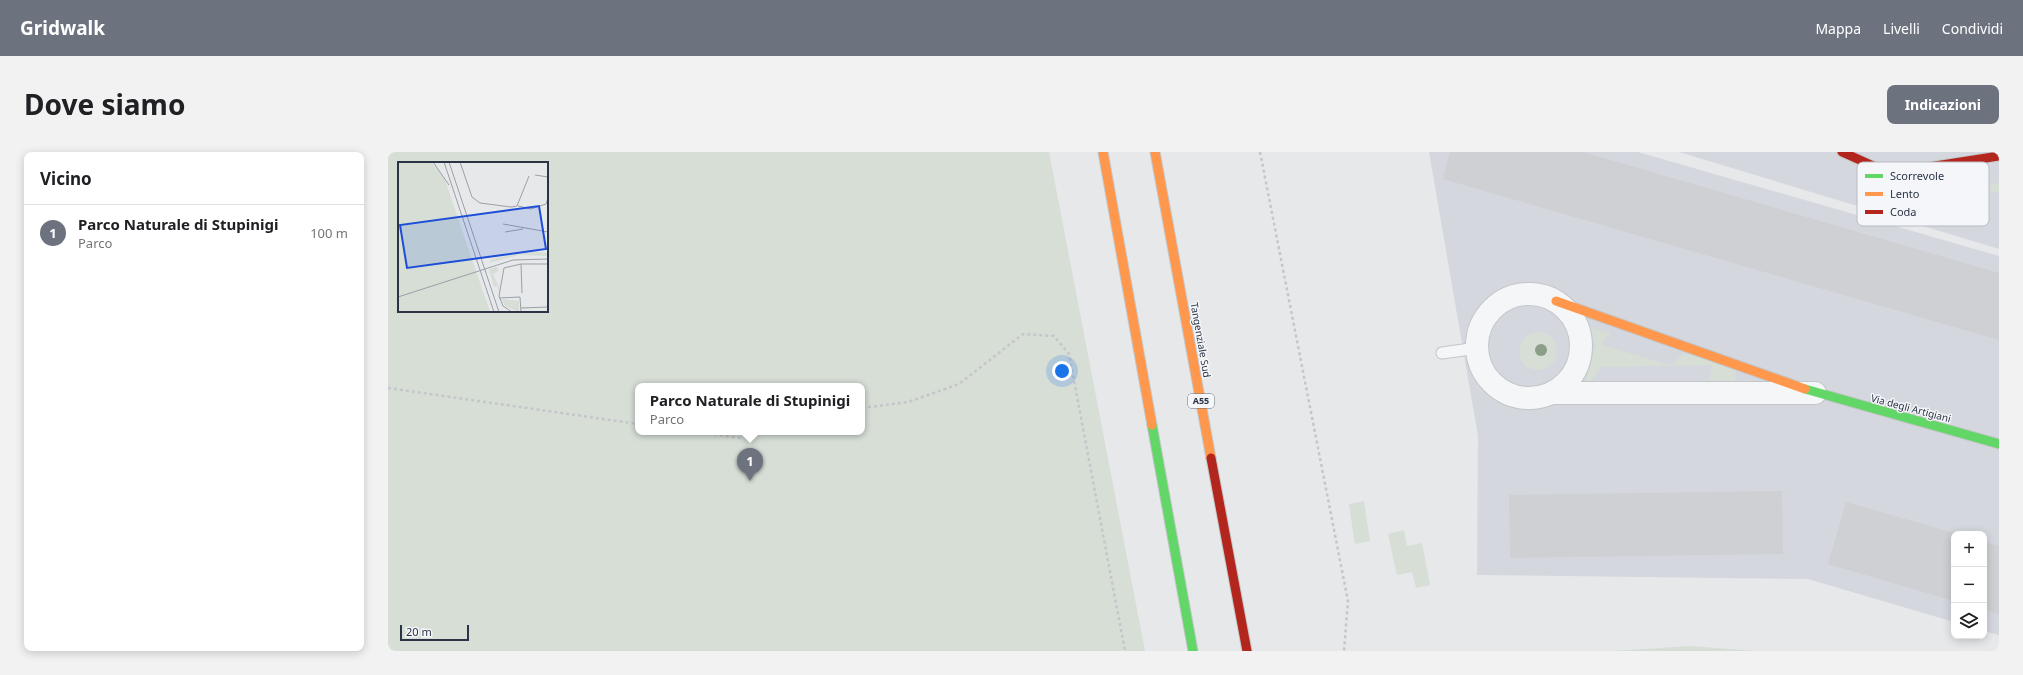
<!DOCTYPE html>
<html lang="it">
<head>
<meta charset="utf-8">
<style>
	:root { --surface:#fff; --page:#f2f2f2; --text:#202124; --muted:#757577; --line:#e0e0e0; --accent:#6c737f }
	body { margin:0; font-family:"Noto Sans",sans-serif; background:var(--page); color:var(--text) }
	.controls { position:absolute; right:12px; bottom:12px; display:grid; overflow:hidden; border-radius:8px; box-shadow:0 2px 10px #0003 }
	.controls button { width:36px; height:36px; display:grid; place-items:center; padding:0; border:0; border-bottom:1px solid var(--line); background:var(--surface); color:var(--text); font:20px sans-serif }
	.scale { position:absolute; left:12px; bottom:10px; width:69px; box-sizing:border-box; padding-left:4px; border:2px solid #2b3445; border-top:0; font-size:11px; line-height:14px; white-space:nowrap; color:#2b3445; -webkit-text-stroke:3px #f4f6f9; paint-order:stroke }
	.you { position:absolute; left:674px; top:219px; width:14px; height:14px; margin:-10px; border:3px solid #fff; border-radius:50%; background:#1a73e8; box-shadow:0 0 0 6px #1a73e833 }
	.badge { display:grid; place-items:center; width:26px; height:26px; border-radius:50%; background:var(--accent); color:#fff; font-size:13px; font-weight:700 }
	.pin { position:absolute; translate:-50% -33px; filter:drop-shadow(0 1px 2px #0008) }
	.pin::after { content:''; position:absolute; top:21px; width:14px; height:12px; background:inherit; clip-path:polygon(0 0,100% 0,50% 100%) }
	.popup { position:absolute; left:247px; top:231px; width:230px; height:52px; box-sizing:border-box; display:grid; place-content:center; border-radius:8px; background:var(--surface); filter:drop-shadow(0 1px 3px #0005); font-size:13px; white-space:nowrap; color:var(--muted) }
	.popup b { font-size:15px; color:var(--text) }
	.popup::after { content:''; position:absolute; left:50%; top:100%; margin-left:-8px; border:8px solid transparent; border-top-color:var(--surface) }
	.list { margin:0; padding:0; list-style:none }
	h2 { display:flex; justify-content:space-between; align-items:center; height:52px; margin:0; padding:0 16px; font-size:17px }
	h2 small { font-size:13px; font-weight:400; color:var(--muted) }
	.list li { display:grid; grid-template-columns:26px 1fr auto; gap:12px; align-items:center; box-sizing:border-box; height:56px; padding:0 16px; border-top:1px solid var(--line) }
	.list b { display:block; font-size:15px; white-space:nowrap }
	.list p { margin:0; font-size:13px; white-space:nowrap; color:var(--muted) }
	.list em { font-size:13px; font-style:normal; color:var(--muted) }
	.icon { flex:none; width:22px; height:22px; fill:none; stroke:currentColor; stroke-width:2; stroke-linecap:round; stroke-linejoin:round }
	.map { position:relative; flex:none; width:1611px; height:499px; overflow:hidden; border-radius:8px }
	header { display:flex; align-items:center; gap:24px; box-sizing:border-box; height:56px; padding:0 20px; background:var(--accent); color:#fff }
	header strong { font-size:19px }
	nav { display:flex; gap:22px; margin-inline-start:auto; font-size:14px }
	.intro { display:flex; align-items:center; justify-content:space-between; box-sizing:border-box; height:96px; padding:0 24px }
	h1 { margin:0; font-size:28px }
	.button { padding:10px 18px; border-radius:8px; background:var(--accent); color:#fff; font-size:14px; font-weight:700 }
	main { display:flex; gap:24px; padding:0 24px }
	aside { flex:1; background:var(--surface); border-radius:8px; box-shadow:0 2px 10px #0003 }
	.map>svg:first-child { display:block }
</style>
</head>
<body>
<header>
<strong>Gridwalk</strong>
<nav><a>Mappa</a><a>Livelli</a><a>Condividi</a></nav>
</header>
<div class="intro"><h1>Dove siamo</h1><a class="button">Indicazioni</a></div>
<main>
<aside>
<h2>Vicino<small></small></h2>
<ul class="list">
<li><span class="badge">1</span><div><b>Parco Naturale di Stupinigi</b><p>Parco</p></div><em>100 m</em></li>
</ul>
</aside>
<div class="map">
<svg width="1611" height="499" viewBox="0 0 1611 499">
	<rect width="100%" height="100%" fill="#e6e8ea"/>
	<g fill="#d4d7dd">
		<polygon points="1041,0 1250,0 1611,104 1611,483 1596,479 1596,382 1566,382 1566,470 1420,427 1089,423 1090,284"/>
		<polygon points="1291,0 1611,0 1611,97"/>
	</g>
	<g fill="#d6ded6" fill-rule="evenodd">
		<path d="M0 0H661L757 499H0ZM11 11H159V159H11ZM250 234H474V280H250Z"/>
		<polygon points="1611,31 1611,41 1587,35 1583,51 1547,42"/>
		<polygon points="1203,176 1223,181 1213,193 1283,213 1295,201 1348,216 1347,229 1321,228 1324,213 1213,215 1201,232 1198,230 1207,194"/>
		<circle cx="1150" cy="199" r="19"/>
		<polygon points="976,349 982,389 967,392 961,352"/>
		<polygon points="1016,378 1019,394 1034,391 1042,433 1028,436 1024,420 1009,423 1000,382"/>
		<polygon points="1302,494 1368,499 1225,499"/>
	</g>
	<g fill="#ced0d3">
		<polygon points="1062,0 1195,0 1611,121 1611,188 1055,27"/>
		<polygon points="1394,339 1395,402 1122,406 1121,343"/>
		<polygon points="1458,350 1566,381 1566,449 1440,412"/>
		<polygon points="1596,390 1611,394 1611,462 1596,457"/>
	</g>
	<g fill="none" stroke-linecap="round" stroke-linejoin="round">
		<g stroke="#c4c6c8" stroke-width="13">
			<polyline id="lane" points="1054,201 1089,196"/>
		</g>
		<g stroke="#c4c6c8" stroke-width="24">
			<g id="street">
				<circle cx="1141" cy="194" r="52"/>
				<polyline points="1167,241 1427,241"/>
			</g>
		</g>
		<g stroke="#c4c6c8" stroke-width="11">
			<g id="fast">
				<polyline points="1417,237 1611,292"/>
				<polyline points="764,273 805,499"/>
			</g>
		</g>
		<g stroke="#c4c6c8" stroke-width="11">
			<g id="slow">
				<polyline points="715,0 764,273"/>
				<polyline points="767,0 823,306"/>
				<polyline points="1168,149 1417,237"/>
			</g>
		</g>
		<g stroke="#c4c6c8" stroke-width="11">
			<g id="jam">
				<polyline points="1454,0 1492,17 1515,19 1611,4"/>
				<polyline points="823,306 859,499"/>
			</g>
		</g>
		<g stroke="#c5c6ca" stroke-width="2.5" stroke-dasharray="3 3" stroke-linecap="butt">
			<polyline points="872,0 960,449 956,499"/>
			<polyline points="0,236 250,272"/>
			<polyline points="474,256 520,250 571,232 635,182 666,184 681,202 737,499"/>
			<polyline points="308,280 352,286 375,280"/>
		</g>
		<use href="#lane" stroke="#f5f6f7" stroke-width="11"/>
		<use href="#street" stroke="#f5f6f7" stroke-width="22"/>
		<use href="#fast" stroke="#63d668" stroke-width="9"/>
		<use href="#slow" stroke="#ff974d" stroke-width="9"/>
		<use href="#jam" stroke="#b3261e" stroke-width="9"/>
	</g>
	<circle fill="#8a9e88" cx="1153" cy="198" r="6"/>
	<g text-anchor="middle" stroke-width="3" stroke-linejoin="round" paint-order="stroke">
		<rect fill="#f4f6f9" stroke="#676e7b" stroke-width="1" x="800" y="242" width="26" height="14" rx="3"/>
		<g font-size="9" font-weight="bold" fill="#2b3445">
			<text x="813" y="252">A55</text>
		</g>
		<g font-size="10" fill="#2b3445" stroke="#f4f6f9">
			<text transform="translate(813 188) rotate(80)" y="4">Tangenziale Sud</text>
			<text transform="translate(1523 256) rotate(15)" y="4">Via degli Artigiani</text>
		</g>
	</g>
	<g transform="translate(10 10)">
		<rect width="150" height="150" fill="#e6e8ea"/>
		<path d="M0 0H33L46 15 92 150H0ZM132 89 150 91V94L121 93 91 101 94 97ZM99 105 101 109 95 112 101 125V129L99 124 96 125 91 107ZM104 137 121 139V150L107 144Z" fill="#d6ded6"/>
		<path fill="none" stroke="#9ba0a8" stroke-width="1" d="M35 0 51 23M46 0 96 150M51 0 101 150M62 0 74 35 82 41 113 45 119 44 131 14M137 13 150 15M120 44 133 47 148 42 150 36M105 62 150 70M107 70 125 67M123 102 124 131M0 135 115 98 150 97M101 136 122 135 123 150M123 146 150 145M114 150 105 144 101 134 106 106 123 102H150"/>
		<path fill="#1d4ed8" fill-opacity="0.15" stroke="#1d4ed8" stroke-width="2" d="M141 44 148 87 9 106 2 63Z"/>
		<rect width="150" height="150" fill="none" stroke="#2b3445" stroke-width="2"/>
	</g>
	<rect x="1469" y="10" width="132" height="64" rx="6" fill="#f4f6f9" stroke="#b8bcc3" stroke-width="1"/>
	<rect x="1477" y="22" width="18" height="4" fill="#63d668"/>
	<rect x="1477" y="40" width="18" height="4" fill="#ff974d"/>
	<rect x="1477" y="58" width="18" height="4" fill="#b3261e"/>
	<g font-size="11" fill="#2b3445">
		<text x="1502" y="28">Scorrevole</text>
		<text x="1502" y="46">Lento</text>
		<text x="1502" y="64">Coda</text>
	</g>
</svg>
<div class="controls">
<button>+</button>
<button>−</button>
<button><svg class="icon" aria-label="layers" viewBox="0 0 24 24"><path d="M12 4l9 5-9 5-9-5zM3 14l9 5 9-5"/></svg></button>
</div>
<div class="scale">20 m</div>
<div class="you"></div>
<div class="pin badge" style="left:362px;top:329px">1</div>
<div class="popup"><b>Parco Naturale di Stupinigi</b>Parco</div>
</div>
</main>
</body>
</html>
